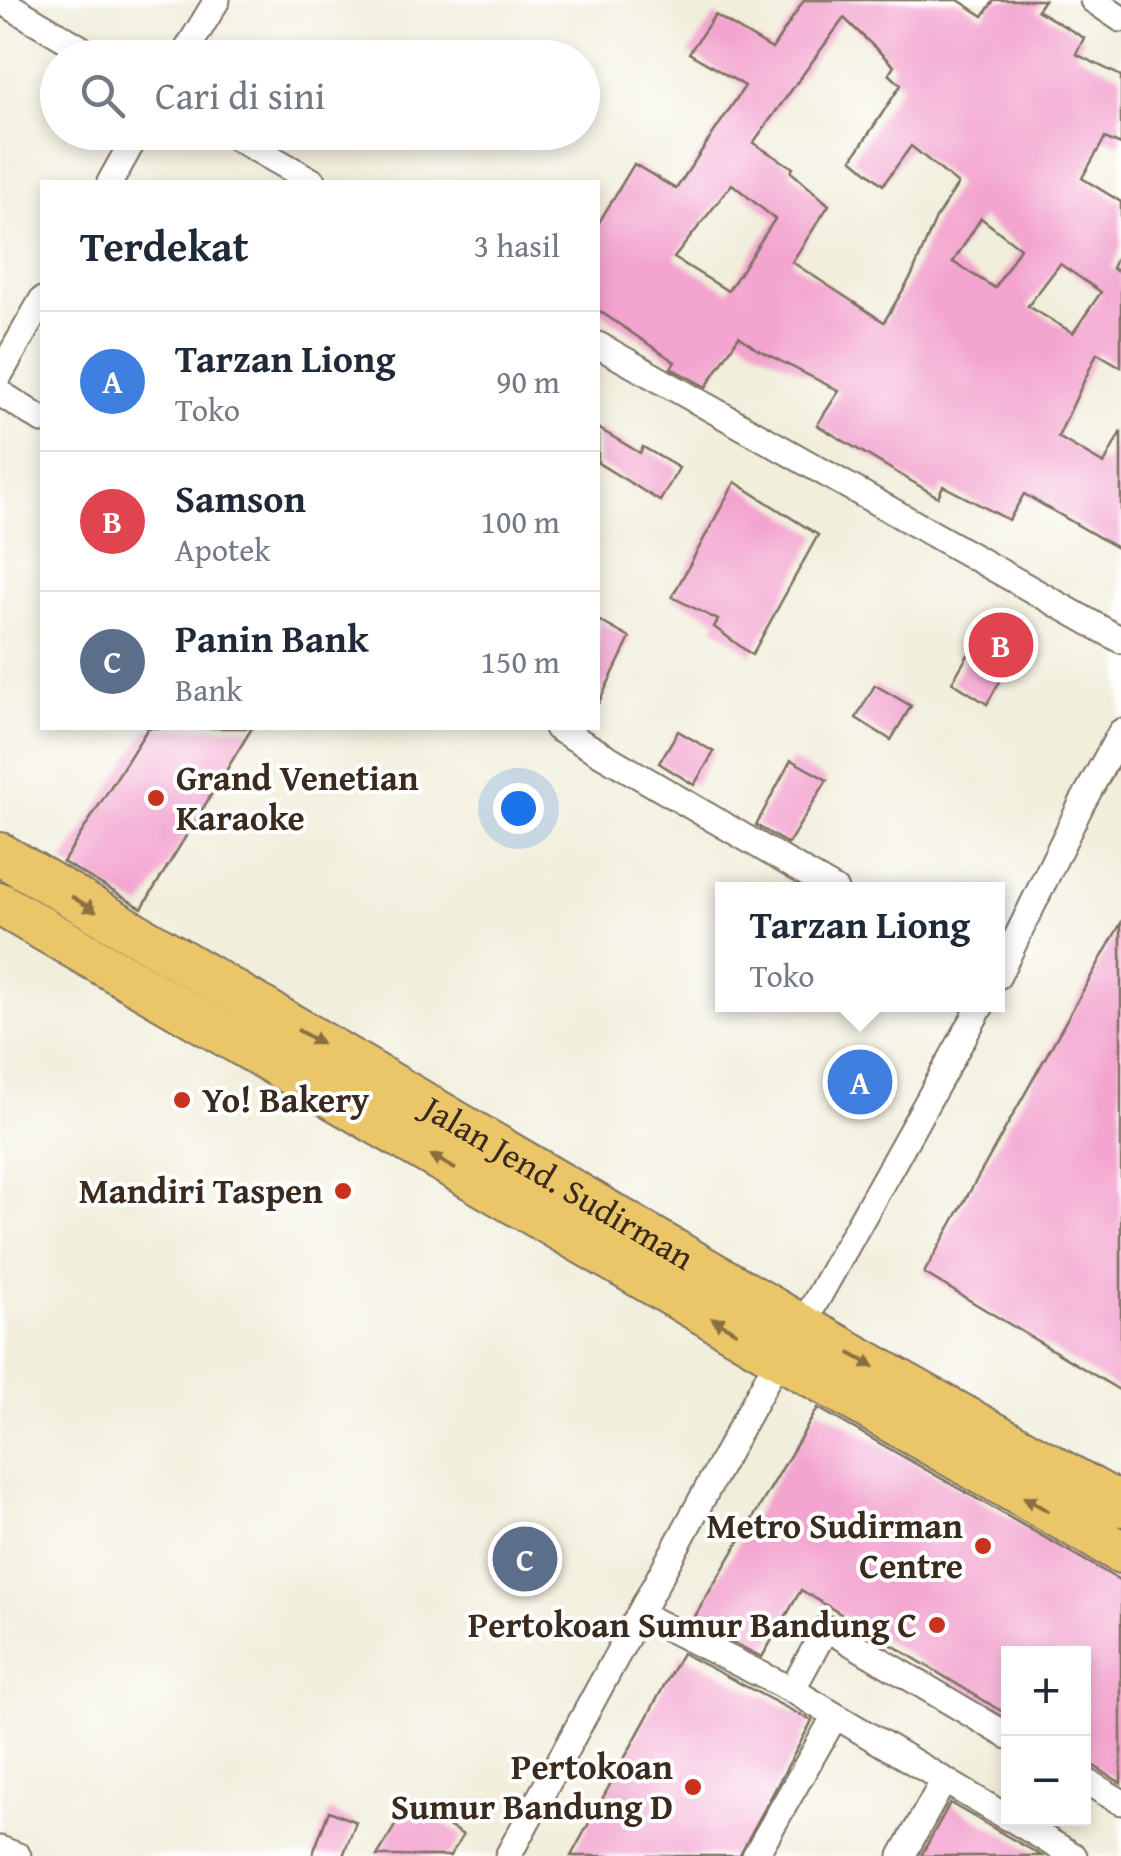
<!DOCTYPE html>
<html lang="id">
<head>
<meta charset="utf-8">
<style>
	:root { --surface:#fff; --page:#f2f2f3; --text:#1f2937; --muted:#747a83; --line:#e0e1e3; --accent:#c8321e }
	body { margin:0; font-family:"Gentium Book Plus",serif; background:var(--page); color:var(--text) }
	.controls { position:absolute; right:30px; bottom:30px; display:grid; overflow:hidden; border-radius:0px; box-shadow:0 5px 15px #0003 }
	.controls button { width:90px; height:90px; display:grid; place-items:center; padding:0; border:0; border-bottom:2px solid var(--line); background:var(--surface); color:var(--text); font:50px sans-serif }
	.you { position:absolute; left:518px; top:808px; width:35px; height:35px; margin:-25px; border:8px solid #fff; border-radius:50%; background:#1a73e8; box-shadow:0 0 0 15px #1a73e833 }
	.badge { display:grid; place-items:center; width:65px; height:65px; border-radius:50%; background:var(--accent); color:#fff; font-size:32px; font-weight:700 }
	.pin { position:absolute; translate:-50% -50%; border:5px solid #fff; box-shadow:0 2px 10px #0006 }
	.popup { position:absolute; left:715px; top:882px; width:290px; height:130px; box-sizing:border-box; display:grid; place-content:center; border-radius:0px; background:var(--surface); filter:drop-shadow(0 2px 8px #0005); font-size:32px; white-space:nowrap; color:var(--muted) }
	.popup b { font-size:38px; color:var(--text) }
	.popup::after { content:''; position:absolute; left:50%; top:100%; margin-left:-20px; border:20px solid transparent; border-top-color:var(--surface) }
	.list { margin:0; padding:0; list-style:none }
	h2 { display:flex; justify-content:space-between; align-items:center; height:130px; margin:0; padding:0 40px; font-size:42px }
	h2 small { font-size:32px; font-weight:400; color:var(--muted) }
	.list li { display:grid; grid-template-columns:65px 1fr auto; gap:30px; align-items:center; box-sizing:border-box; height:140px; padding:0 40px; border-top:2px solid var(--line) }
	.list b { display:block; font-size:38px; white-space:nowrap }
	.list p { margin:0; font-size:32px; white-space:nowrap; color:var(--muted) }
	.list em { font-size:32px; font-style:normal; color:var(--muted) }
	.icon { flex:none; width:55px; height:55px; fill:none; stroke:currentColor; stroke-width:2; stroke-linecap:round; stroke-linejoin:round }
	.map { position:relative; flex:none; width:1121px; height:1856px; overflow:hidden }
	.search { position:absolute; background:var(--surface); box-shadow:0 5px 15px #0003; left:40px; top:40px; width:560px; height:110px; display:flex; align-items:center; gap:25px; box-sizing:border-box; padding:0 35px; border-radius:55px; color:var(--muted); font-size:38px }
	.panel { position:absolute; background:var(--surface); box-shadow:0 5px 15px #0003; left:40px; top:180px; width:560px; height:550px; border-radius:0px }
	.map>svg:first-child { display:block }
</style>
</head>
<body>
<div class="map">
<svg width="1121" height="1856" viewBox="0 0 1121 1856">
	<rect width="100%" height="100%" fill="#fff"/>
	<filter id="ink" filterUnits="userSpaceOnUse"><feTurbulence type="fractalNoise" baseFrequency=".01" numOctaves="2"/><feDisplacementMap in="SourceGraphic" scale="20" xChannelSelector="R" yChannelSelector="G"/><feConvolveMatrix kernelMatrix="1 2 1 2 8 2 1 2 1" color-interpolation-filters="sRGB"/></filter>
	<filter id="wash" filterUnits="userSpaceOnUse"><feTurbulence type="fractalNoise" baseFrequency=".0048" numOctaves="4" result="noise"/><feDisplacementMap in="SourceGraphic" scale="40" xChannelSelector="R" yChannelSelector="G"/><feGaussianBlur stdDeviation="2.25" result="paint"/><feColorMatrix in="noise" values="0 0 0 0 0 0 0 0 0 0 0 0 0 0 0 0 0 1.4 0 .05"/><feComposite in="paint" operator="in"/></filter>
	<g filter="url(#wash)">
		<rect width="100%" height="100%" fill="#f1eedb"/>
		<g id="blocks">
			<g fill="#f3a4cf" fill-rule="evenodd">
				<path d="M804 0H958L983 16 994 0H1044L1037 10 1084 38 1076 54 1121 76V145L1105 138 1082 178 1121 202V248L1112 268 1116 271 1121 263V367L1097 353 1058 437 1104 464 1121 431V550L1024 494 1009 520 943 486 938 497 817 425 839 391 755 348 739 336 706 387 671 368 675 362 598 310V224L634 164 676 189 745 86 689 53 715 15 772 49ZM844 18 894 66 889 74 901 85 852 159 883 185 911 146 958 184 936 218 912 275 884 322 792 262 829 205 791 172 793 168 753 143ZM732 184 775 219 728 291 674 258ZM981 218 1020 248 995 288 953 262ZM1060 264 1101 292 1073 333 1028 306Z"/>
				<polygon points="598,428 640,453 643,447 679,468 660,501 598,463"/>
				<polygon points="735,482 818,535 752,655 714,627 718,620 672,597"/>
				<polygon points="598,620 630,638 598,704"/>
				<polygon points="971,650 1006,670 987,704 952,682"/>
				<polygon points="875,685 911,706 891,740 856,718"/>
				<polygon points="148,728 252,728 142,908 63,862"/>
				<polygon points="678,731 714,752 694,785 659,763"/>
				<polygon points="791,760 827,780 788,844 756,825"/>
				<polygon points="1121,923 1121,1391 924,1273"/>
				<polygon points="818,1408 1121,1581 1121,1783 1084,1760 1084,1654 1008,1654 1008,1715 801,1590 762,1657 698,1625 701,1620 695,1616"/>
				<polygon points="682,1653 812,1721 739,1856 571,1856"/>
				<polygon points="409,1802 463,1835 450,1856 377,1856"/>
				<polygon points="950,1803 1000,1832 1042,1856 921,1856"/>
				<polygon points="329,1811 356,1822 343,1856 312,1856"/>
			</g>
		</g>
	</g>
	<g filter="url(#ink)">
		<use href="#blocks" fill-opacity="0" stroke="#7b6f60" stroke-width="2.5"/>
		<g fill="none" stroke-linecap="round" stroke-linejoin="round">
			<g stroke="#7b6f60" stroke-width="29">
				<g id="minor">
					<polyline points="0,0 97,58"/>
					<polyline points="1093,0 1121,19"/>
					<polyline points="182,58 217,0"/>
					<polyline points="226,132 314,182"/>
					<polyline points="110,182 138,132"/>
					<polyline points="598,345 1121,640"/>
					<polyline points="0,374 42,300"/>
					<polyline points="0,393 42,420"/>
					<polyline points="557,728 835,890"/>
					<polyline points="998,976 1081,805 1121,732"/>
					<polyline points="802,1326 982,1004"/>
					<polyline points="640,1614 792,1690 826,1628 1008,1736"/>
					<polyline points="792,1690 1008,1818"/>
					<polyline points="1084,1780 1121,1802"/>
					<polyline points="1010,1818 1074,1856"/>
					<polyline points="0,1849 18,1856"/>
					<polyline points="508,1856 779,1357"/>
					<polyline points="755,1856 835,1716"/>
					<polyline points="902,1856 944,1780"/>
				</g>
			</g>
			<g stroke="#7b6f60" stroke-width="46">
				<g id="trunk">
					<path id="s1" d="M0 854 802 1326 1121 1505"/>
					<polyline points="0,904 779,1357 1121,1552"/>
				</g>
			</g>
			<use href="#minor" stroke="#fff" stroke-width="25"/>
			<use href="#trunk" stroke="#ebc669" stroke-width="42"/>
		</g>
		<defs><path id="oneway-solid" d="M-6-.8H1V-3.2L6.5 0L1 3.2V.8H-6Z" transform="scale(2.5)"/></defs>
		<g fill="#8a7040">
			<use href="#oneway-solid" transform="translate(84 904) rotate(31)"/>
			<use href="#oneway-solid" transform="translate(310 1037) rotate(30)"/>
			<use href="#oneway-solid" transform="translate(443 1162) rotate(-150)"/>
			<use href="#oneway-solid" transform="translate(724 1325) rotate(-150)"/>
			<use href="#oneway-solid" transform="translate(862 1360) rotate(29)"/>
			<use href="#oneway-solid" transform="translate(1036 1504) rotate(-150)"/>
		</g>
	</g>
	<g fill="#c8321e" stroke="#fff" stroke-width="4">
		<circle cx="156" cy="798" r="10"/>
		<circle cx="182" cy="1100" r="10"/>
		<circle cx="343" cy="1191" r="10"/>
		<circle cx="983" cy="1546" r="10"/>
		<circle cx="937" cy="1625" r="10"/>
		<circle cx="693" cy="1787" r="10"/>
	</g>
	<g text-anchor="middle" stroke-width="8" stroke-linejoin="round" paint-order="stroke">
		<g font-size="35" font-weight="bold" fill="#3b2a1e" stroke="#fff" text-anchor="end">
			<text x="176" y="790" text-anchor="start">Grand Venetian<tspan x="176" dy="40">Karaoke</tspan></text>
			<text x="202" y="1112" text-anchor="start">Yo! Bakery</text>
			<text x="323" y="1203">Mandiri Taspen</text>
			<text x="963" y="1538">Metro Sudirman<tspan x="963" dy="40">Centre</tspan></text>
			<text x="917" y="1637">Pertokoan Sumur Bandung C</text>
			<text x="673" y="1779">Pertokoan<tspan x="673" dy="40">Sumur Bandung D</tspan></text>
		</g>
		<g font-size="35" fill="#3b2a1e" stroke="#fff">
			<text dy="12" stroke="none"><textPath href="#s1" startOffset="648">Jalan Jend. Sudirman</textPath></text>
		</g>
	</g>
</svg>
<div class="controls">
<button>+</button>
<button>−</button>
</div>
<div class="you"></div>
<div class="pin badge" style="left:860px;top:1082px;background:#3f7fe0">A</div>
<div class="popup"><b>Tarzan Liong</b>Toko</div>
<div class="pin badge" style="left:1001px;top:645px;background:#e0444e">B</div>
<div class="pin badge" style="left:525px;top:1559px;background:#5c6f8a">C</div>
<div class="search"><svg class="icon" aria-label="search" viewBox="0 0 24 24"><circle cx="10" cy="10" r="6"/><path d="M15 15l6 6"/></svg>Cari di sini</div>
<section class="panel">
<h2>Terdekat<small>3 hasil</small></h2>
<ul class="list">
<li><span class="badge" style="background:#3f7fe0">A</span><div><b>Tarzan Liong</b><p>Toko</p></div><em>90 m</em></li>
<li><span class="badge" style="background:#e0444e">B</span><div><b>Samson</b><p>Apotek</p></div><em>100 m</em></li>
<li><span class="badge" style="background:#5c6f8a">C</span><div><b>Panin Bank</b><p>Bank</p></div><em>150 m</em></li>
</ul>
</section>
</div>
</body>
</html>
